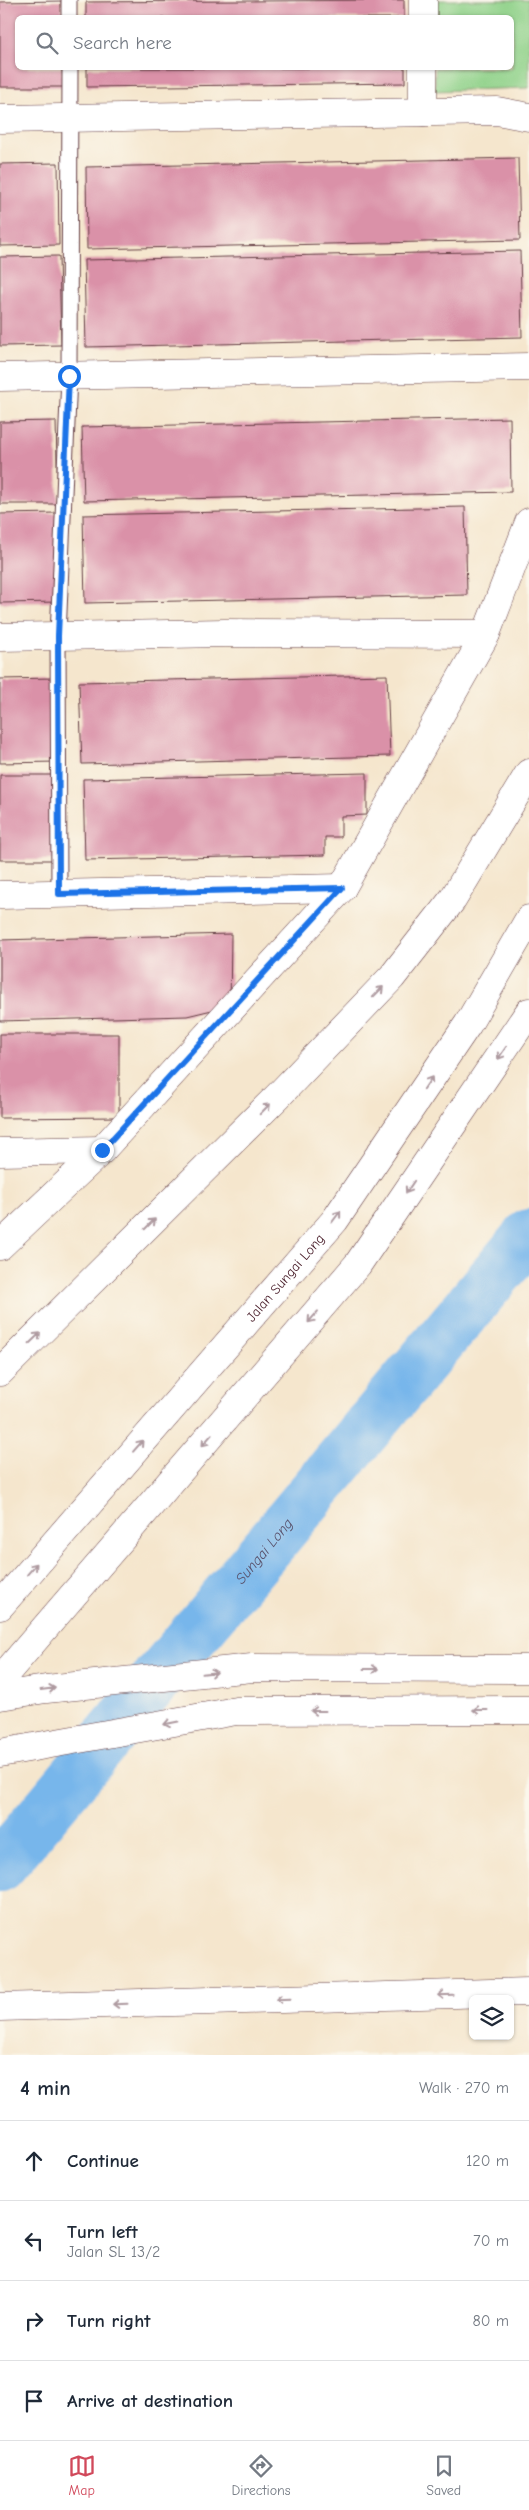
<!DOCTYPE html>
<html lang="en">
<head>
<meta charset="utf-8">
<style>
	:root { --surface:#fff; --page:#f2f2f3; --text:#1f2937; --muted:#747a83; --line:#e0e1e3; --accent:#d1495b }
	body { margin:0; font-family:"Comic Neue",sans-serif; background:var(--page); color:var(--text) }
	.controls { position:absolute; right:15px; bottom:15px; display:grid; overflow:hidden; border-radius:8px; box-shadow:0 1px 4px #0004 }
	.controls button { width:45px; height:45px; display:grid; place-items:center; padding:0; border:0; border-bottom:1px solid var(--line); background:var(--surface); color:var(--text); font:25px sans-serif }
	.stop { position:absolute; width:15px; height:15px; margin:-11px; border:4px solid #1a73e8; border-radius:50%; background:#fff }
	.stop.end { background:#1a73e8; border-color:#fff; box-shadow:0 1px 5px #0008 }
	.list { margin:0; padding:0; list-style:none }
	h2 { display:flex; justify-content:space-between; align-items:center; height:65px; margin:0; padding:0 20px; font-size:21px }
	h2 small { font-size:16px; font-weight:400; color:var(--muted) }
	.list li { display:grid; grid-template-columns:32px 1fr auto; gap:15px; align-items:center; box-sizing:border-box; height:80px; padding:0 20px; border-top:1px solid var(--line) }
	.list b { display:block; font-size:19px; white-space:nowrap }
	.list p { margin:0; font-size:16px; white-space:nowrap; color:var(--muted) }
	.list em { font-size:16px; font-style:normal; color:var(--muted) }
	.icon { flex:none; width:28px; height:28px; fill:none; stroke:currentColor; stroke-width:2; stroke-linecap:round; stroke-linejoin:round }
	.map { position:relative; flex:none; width:529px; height:2055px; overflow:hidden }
	.search { position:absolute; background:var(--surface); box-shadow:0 1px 4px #0004; left:15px; right:15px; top:15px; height:55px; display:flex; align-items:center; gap:12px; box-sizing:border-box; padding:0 18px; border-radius:8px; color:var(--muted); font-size:19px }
	.sheet { height:385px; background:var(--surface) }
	nav { display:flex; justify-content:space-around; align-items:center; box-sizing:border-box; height:70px; border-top:1px solid var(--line); background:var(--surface); font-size:14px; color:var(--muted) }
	nav a { display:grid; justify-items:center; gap:2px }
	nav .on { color:var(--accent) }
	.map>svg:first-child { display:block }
</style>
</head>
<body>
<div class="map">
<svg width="529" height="2055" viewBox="0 0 529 2055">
	<rect width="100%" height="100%" fill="#fbf7ec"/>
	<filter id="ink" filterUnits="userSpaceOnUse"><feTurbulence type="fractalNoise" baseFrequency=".02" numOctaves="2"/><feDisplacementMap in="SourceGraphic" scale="10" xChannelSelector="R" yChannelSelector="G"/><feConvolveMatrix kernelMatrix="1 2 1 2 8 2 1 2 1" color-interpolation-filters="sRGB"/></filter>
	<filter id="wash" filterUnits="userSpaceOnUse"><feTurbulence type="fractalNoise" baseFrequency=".0096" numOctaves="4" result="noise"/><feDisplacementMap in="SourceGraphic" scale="20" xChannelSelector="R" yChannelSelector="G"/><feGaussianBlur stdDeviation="1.12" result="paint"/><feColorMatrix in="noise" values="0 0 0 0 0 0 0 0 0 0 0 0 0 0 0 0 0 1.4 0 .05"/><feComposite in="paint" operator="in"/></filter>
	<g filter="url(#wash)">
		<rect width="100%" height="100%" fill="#f5e6cd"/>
		<polygon fill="#8fd189" stroke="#6c785a" points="434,0 529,0 529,88 435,91 435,68 512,68 512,18 434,17"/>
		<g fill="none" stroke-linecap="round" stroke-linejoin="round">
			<path stroke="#77b6eb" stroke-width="52" id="s1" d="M0 1866 529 1235"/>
		</g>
		<g id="blocks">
			<g fill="#da91a8">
				<polygon points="404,0 404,18 86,18 86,2"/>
				<polygon points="61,1 62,18 18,18 18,68 62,68 63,87 0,87 0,2"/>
				<polygon points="87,68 405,68 405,83 87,87"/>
				<polygon points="518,158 520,240 87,249 86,167"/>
				<polygon points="58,163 59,245 0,246 0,164"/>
				<polygon points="520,251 522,337 86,347 84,260"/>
				<polygon points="59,256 61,345 0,346 0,257"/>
				<polygon points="510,418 511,492 84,501 82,427"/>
				<polygon points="56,421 58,504 0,504 0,422"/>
				<polygon points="465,507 467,595 85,603 83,515"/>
				<polygon points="57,513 59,602 0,603 0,514"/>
				<polygon points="387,675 390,756 82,764 79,682"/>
				<polygon points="55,678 56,762 0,763 0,679"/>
				<polygon points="367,773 367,815 341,816 341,837 325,837 325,855 85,860 83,779"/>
				<polygon points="0,775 57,775 58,860 0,860"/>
				<polygon points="231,934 230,1009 212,1010 187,1016 0,1021 0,940"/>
				<polygon points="0,1034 119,1034 119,1117 0,1118"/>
			</g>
		</g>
	</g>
	<g filter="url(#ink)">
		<use href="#blocks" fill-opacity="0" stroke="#643d43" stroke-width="1"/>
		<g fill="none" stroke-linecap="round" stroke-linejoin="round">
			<g stroke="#643d43" stroke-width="17">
				<g id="lane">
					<polyline points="69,0 69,18"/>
					<polyline points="59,894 58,636 69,376 70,68"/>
				</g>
			</g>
			<g stroke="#643d43" stroke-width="29">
				<g id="street">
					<polyline points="423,0 423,18"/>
					<polyline points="423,68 423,112"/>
					<polyline points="0,119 497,111 529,117"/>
					<polyline points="0,377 529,367"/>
					<polyline points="0,637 225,633 486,634"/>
					<polyline points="0,895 342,888"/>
					<polyline points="0,1152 102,1150"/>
					<polyline points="0,1246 102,1150 342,888 486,634 529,522"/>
				</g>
			</g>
			<g stroke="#643d43" stroke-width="29">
				<g id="secondary">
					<path id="s2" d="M0 1606 335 1220 468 1024 529 919"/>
					<polyline points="0,1680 358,1264 529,1012"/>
				</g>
			</g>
			<g stroke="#643d43" stroke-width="29">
				<g id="highway">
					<polyline points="0,1372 278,1096 392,977 453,899 529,773"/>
					<polyline points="0,1696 46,1689 252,1668 529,1669"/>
					<polyline points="0,1753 236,1711 529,1710"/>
					<polyline points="0,2007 529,1992"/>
				</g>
			</g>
			<use href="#lane" stroke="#fff" stroke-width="15"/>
			<use href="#street" stroke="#fff" stroke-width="28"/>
			<use href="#secondary" stroke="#fff" stroke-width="28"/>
			<use href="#highway" stroke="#fff" stroke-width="28"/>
		</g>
		<defs><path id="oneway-shaft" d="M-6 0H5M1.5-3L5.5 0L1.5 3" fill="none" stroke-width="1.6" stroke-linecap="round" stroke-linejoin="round" transform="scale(1.25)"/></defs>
		<g stroke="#ae9aa0">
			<use href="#oneway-shaft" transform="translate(378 992) rotate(-46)"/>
			<use href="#oneway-shaft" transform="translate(502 1053) rotate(124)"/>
			<use href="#oneway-shaft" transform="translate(428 1083) rotate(-56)"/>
			<use href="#oneway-shaft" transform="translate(265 1109) rotate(-45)"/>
			<use href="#oneway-shaft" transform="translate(410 1187) rotate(124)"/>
			<use href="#oneway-shaft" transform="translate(336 1217) rotate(-53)"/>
			<use href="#oneway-shaft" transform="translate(150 1224) rotate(-45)"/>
			<use href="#oneway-shaft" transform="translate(313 1317) rotate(131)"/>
			<use href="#oneway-shaft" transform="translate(35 1338) rotate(-44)"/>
			<use href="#oneway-shaft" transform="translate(207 1440) rotate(131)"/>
			<use href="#oneway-shaft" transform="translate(138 1446) rotate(-49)"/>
			<use href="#oneway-shaft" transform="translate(32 1569) rotate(-49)"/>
			<use href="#oneway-shaft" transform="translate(371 1669)"/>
			<use href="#oneway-shaft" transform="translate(210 1673) rotate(-6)"/>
			<use href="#oneway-shaft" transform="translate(48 1689) rotate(-7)"/>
			<use href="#oneway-shaft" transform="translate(480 1710) rotate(180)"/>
			<use href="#oneway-shaft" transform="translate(318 1711) rotate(180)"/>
			<use href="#oneway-shaft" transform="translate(171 1723) rotate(169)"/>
			<use href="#oneway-shaft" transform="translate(445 1995) rotate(178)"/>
			<use href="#oneway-shaft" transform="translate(283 1999) rotate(178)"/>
			<use href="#oneway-shaft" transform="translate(120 2004) rotate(178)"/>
		</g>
	</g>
	<g fill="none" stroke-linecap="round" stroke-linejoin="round" filter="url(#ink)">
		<polyline stroke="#1a73e8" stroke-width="6" points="69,376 58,636 59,894 342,888 102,1150"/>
	</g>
	<g text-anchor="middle" stroke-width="5" stroke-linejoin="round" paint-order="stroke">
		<g font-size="14" fill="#4a1f2b" stroke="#fbf7ec">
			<text dy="5" stroke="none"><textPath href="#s2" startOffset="435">Jalan Sungai Long</textPath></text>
		</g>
		<g font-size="15" font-style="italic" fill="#5a546e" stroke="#fbf7ec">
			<text dy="5" stroke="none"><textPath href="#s1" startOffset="411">Sungai Long</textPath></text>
		</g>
	</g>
</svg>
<div class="controls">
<button><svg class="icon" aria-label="layers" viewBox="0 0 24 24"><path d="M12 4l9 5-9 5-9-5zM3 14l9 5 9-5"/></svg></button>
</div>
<div class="stop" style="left:69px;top:376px"></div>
<div class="stop end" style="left:102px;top:1150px"></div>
<div class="search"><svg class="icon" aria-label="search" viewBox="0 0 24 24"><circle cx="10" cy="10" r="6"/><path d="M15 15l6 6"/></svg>Search here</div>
</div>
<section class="sheet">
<h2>4 min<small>Walk · 270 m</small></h2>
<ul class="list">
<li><svg class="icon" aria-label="ahead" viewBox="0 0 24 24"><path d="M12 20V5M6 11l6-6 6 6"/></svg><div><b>Continue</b></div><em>120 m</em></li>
<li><svg class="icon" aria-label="left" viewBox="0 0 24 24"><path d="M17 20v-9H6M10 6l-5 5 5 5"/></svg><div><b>Turn left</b><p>Jalan SL 13/2</p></div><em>70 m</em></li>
<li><svg class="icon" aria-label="right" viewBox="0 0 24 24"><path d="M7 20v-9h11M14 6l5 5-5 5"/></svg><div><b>Turn right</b></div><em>80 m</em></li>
<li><svg class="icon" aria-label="arrive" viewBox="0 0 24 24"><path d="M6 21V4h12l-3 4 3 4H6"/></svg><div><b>Arrive at destination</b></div></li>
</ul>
</section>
<nav>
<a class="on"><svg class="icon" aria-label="map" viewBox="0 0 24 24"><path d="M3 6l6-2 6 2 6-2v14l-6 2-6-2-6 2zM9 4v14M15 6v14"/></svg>Map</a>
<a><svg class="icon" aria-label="directions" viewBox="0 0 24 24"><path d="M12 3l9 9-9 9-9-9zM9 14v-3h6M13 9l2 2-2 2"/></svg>Directions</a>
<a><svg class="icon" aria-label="saved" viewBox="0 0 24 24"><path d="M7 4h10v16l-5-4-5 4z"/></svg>Saved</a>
</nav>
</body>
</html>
